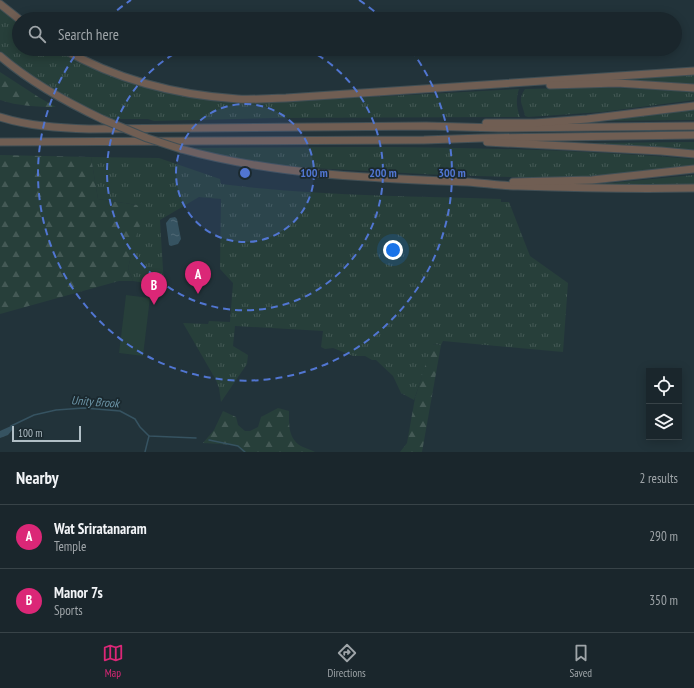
<!DOCTYPE html>
<html lang="en">
<head>
<meta charset="utf-8">
<style>
	:root { --surface:#1a262c; --page:#273238; --text:#f1f3f6; --muted:#9fa5a9; --line:#384348; --accent:#db2777 }
	body { margin:0; font-family:"PT Sans Narrow",sans-serif; background:var(--page); color:var(--text) }
	.controls { position:absolute; right:12px; bottom:12px; display:grid; overflow:hidden; border-radius:0px; box-shadow:0 2px 10px #0003 }
	.controls button { width:36px; height:36px; display:grid; place-items:center; padding:0; border:0; border-bottom:1px solid var(--line); background:var(--surface); color:var(--text); font:20px sans-serif }
	.scale { position:absolute; left:12px; bottom:10px; width:69px; box-sizing:border-box; padding-left:4px; border:2px solid #b1bfc6; border-top:0; font-size:11px; line-height:14px; white-space:nowrap; color:#b1bfc6; -webkit-text-stroke:3px #1b292f; paint-order:stroke }
	.you { position:absolute; left:393px; top:250px; width:14px; height:14px; margin:-10px; border:3px solid #fff; border-radius:50%; background:#1a73e8; box-shadow:0 0 0 6px #1a73e833 }
	.badge { display:grid; place-items:center; width:26px; height:26px; border-radius:50%; background:var(--accent); color:#fff; font-size:13px; font-weight:700 }
	.pin { position:absolute; translate:-50% -33px; filter:drop-shadow(0 1px 2px #0008) }
	.pin::after { content:''; position:absolute; top:21px; width:14px; height:12px; background:inherit; clip-path:polygon(0 0,100% 0,50% 100%) }
	.list { margin:0; padding:0; list-style:none }
	h2 { display:flex; justify-content:space-between; align-items:center; height:52px; margin:0; padding:0 16px; font-size:17px }
	h2 small { font-size:13px; font-weight:400; color:var(--muted) }
	.list li { display:grid; grid-template-columns:26px 1fr auto; gap:12px; align-items:center; box-sizing:border-box; height:64px; padding:0 16px; border-top:1px solid var(--line) }
	.list b { display:block; font-size:15px; white-space:nowrap }
	.list p { margin:0; font-size:13px; white-space:nowrap; color:var(--muted) }
	.list em { font-size:13px; font-style:normal; color:var(--muted) }
	.icon { flex:none; width:22px; height:22px; fill:none; stroke:currentColor; stroke-width:2; stroke-linecap:round; stroke-linejoin:round }
	.map { position:relative; flex:none; width:694px; height:452px; overflow:hidden }
	.search { position:absolute; background:var(--surface); box-shadow:0 2px 10px #0003; left:12px; right:12px; top:12px; height:44px; display:flex; align-items:center; gap:10px; box-sizing:border-box; padding:0 14px; border-radius:22px; color:var(--muted); font-size:15px }
	.sheet { height:180px; background:var(--surface) }
	nav { display:flex; justify-content:space-around; align-items:center; box-sizing:border-box; height:56px; border-top:1px solid var(--line); background:var(--surface); font-size:11px; color:var(--muted) }
	nav a { display:grid; justify-items:center; gap:2px }
	nav .on { color:var(--accent) }
	.map>svg:first-child { display:block }
</style>
</head>
<body>
<div class="map">
<svg width="694" height="452" viewBox="0 0 694 452">
	<defs>
		<pattern id="grass-tufts" width="24" height="20" patternUnits="userSpaceOnUse"><rect width="24" height="20" fill="#273f3a"/><path d="M3 7l-1-3M5 7V3M7 7l1-3M15 17l-1-3M17 17v-4M19 17l1-3" fill="none" stroke="#445955"/></pattern>
		<pattern id="forest-firs" width="22" height="20" patternUnits="userSpaceOnUse"><rect width="22" height="20" fill="#273f3a"/><path d="M5 1l3.5 6h-7zM16 11l3.5 6h-7z" fill="#445955"/></pattern>
		<pattern id="water-ripples" width="26" height="14" patternUnits="userSpaceOnUse"><rect width="26" height="14" fill="#365361"/><path d="M2 4q2-2 4 0t4 0M15 11q2-2 4 0t4 0" fill="none" stroke="#516a76"/></pattern>
	</defs>
	<rect width="100%" height="100%" fill="#22333a"/>
	<g fill="url(#grass-tufts)">
		<path d="M0 7 19 23V49H59L80 62 124 81 164 92 299 101 519 89C516 99 516 106 520 117L274 118 154 121 148 119H110L65 99 35 80 0 51Z"/>
		<polygon points="694,74 694,84 632,80 631,78"/>
		<path d="M602 87 694 92V100L602 112 528 117 525 116C523 104 517 101 525 89Z"/>
		<polygon points="694,108 694,120 600,121"/>
		<polygon points="694,142 694,150 586,143"/>
		<path d="M354 147C468 147 581 150 694 159V166L573 178H543L442 175 293 167 221 157 193 148Z"/>
		<path d="M91 157 159 158 220 179 221 184C314 196 408 196 501 199V202H509L530 256 568 283 563 352 443 341 441 345 433 344 414 400 401 393 393 376 376 360H372L365 356H353L333 348 325 349 321 347 323 331 235 326 233 346 248 355 247 364 221 402 219 388 216 380 183 323 208 324 209 321 230 322 233 283 220 269 221 199 199 197 160 220 164 286 133 281 128 268 131 256 129 255 137 205 98 199Z"/>
		<polygon points="694,175 694,185 590,185"/>
	</g>
	<g fill="url(#forest-firs)">
		<path d="M0 72 40 98 56 107C37 107 18 106 0 100Z"/>
		<polygon points="0,155 91,157 98,199 137,205 144,215 129,255 131,256 128,268 133,281 119,281 0,314"/>
		<polygon points="432,344 441,345 422,452 400,452 407,443 415,398"/>
		<path d="M278 408 289 411C289 425 288 440 303 447 307 449 312 450 315 452H243L236 445 203 443 214 430 223 411 236 417 238 425 245 431H250L258 427 261 417Z"/>
	</g>
	<polygon fill="#273f3a" points="126,295 150,298 143,356 119,353"/>
	<g fill="url(#water-ripples)">
		<polygon points="175,217 177,219 181,239 178,244 171,246 169,245 166,223 170,218"/>
		<polygon points="11,426 13,429 8,435 0,438 0,431"/>
	</g>
	<g fill="none" stroke-linecap="round" stroke-linejoin="round">
		<g stroke="#365361" stroke-width="1.5">
			<polyline points="11,426 34,415 56,410 84,408 120,411 135,419 140,427 149,436 196,438"/>
			<polyline points="209,440 238,446 245,452"/>
			<polyline points="145,452 149,436"/>
		</g>
		<g stroke="#414f55" stroke-width="9">
			<g id="motorway">
				<polyline points="0,4 19,19"/>
				<path d="M63 49C117 80 176 95 238 99 254 100 270 98 286 98L694 71"/>
				<path d="M0 56C30 82 66 102 102 119"/>
				<polyline points="550,85 617,83 694,88"/>
				<path d="M0 117C29 126 59 128 89 129L426 126 499 128 694 126"/>
				<polyline points="486,123 535,123 587,119 694,106"/>
				<polyline points="0,142 424,140 482,138 694,135"/>
				<polyline points="487,142 661,151 694,154"/>
				<path d="M181 149C275 175 370 178 467 182 484 183 501 186 518 186 577 188 635 189 694 188"/>
				<polyline points="513,182 592,180 694,169"/>
			</g>
		</g>
		<use href="#motorway" stroke="#705e53" stroke-width="7"/>
		<g stroke="#414f55" stroke-width="9" stroke-linecap="butt">
			<polyline id="motorway-bridge" points="102,119 147,138 181,149"/>
		</g>
		<use href="#motorway-bridge" stroke="#705e53" stroke-width="7"/>
	</g>
	<circle cx="245" cy="173" r="69" fill="#5176d2" fill-opacity=".12"/>
	<g fill="none" stroke="#5176d2" stroke-width="2" stroke-dasharray="7 5">
		<circle cx="245" cy="173" r="69"/>
		<path d="M307 49A138 138 0 1 1 183 49"/>
		<path d="M108 18A207 207 0 0 1 131 0M359 0A207 207 0 0 1 382 18M411 50A207 207 0 1 1 79 50"/>
	</g>
	<g text-anchor="middle" stroke-width="3.5" stroke-linejoin="round" paint-order="stroke">
		<g font-size="12" font-style="italic" fill="#6b93a5" stroke="#1b292f">
			<text transform="translate(95 402) rotate(4)" y="4">Unity Brook</text>
		</g>
	</g>
	<circle cx="245" cy="173" r="6" fill="#5176d2" stroke="#1b292f" stroke-width="2"/>
	<g font-size="12" text-anchor="middle" font-weight="bold" fill="#5176d2" stroke="#1b292f" stroke-width="3.5" stroke-linejoin="round" paint-order="stroke">
		<text x="314" y="177">100 m</text>
		<text x="383" y="177">200 m</text>
		<text x="452" y="177">300 m</text>
	</g>
</svg>
<div class="controls">
<button><svg class="icon" aria-label="locate" viewBox="0 0 24 24"><circle cx="12" cy="12" r="6"/><path d="M12 2v4M12 18v4M2 12h4M18 12h4"/></svg></button>
<button><svg class="icon" aria-label="layers" viewBox="0 0 24 24"><path d="M12 4l9 5-9 5-9-5zM3 14l9 5 9-5"/></svg></button>
</div>
<div class="scale">100 m</div>
<div class="you"></div>
<div class="pin badge" style="left:198px;top:294px">A</div>
<div class="pin badge" style="left:154px;top:305px">B</div>
<div class="search"><svg class="icon" aria-label="search" viewBox="0 0 24 24"><circle cx="10" cy="10" r="6"/><path d="M15 15l6 6"/></svg>Search here</div>
</div>
<section class="sheet">
<h2>Nearby<small>2 results</small></h2>
<ul class="list">
<li><span class="badge">A</span><div><b>Wat Sriratanaram</b><p>Temple</p></div><em>290 m</em></li>
<li><span class="badge">B</span><div><b>Manor 7s</b><p>Sports</p></div><em>350 m</em></li>
</ul>
</section>
<nav>
<a class="on"><svg class="icon" aria-label="map" viewBox="0 0 24 24"><path d="M3 6l6-2 6 2 6-2v14l-6 2-6-2-6 2zM9 4v14M15 6v14"/></svg>Map</a>
<a><svg class="icon" aria-label="directions" viewBox="0 0 24 24"><path d="M12 3l9 9-9 9-9-9zM9 14v-3h6M13 9l2 2-2 2"/></svg>Directions</a>
<a><svg class="icon" aria-label="saved" viewBox="0 0 24 24"><path d="M7 4h10v16l-5-4-5 4z"/></svg>Saved</a>
</nav>
</body>
</html>
